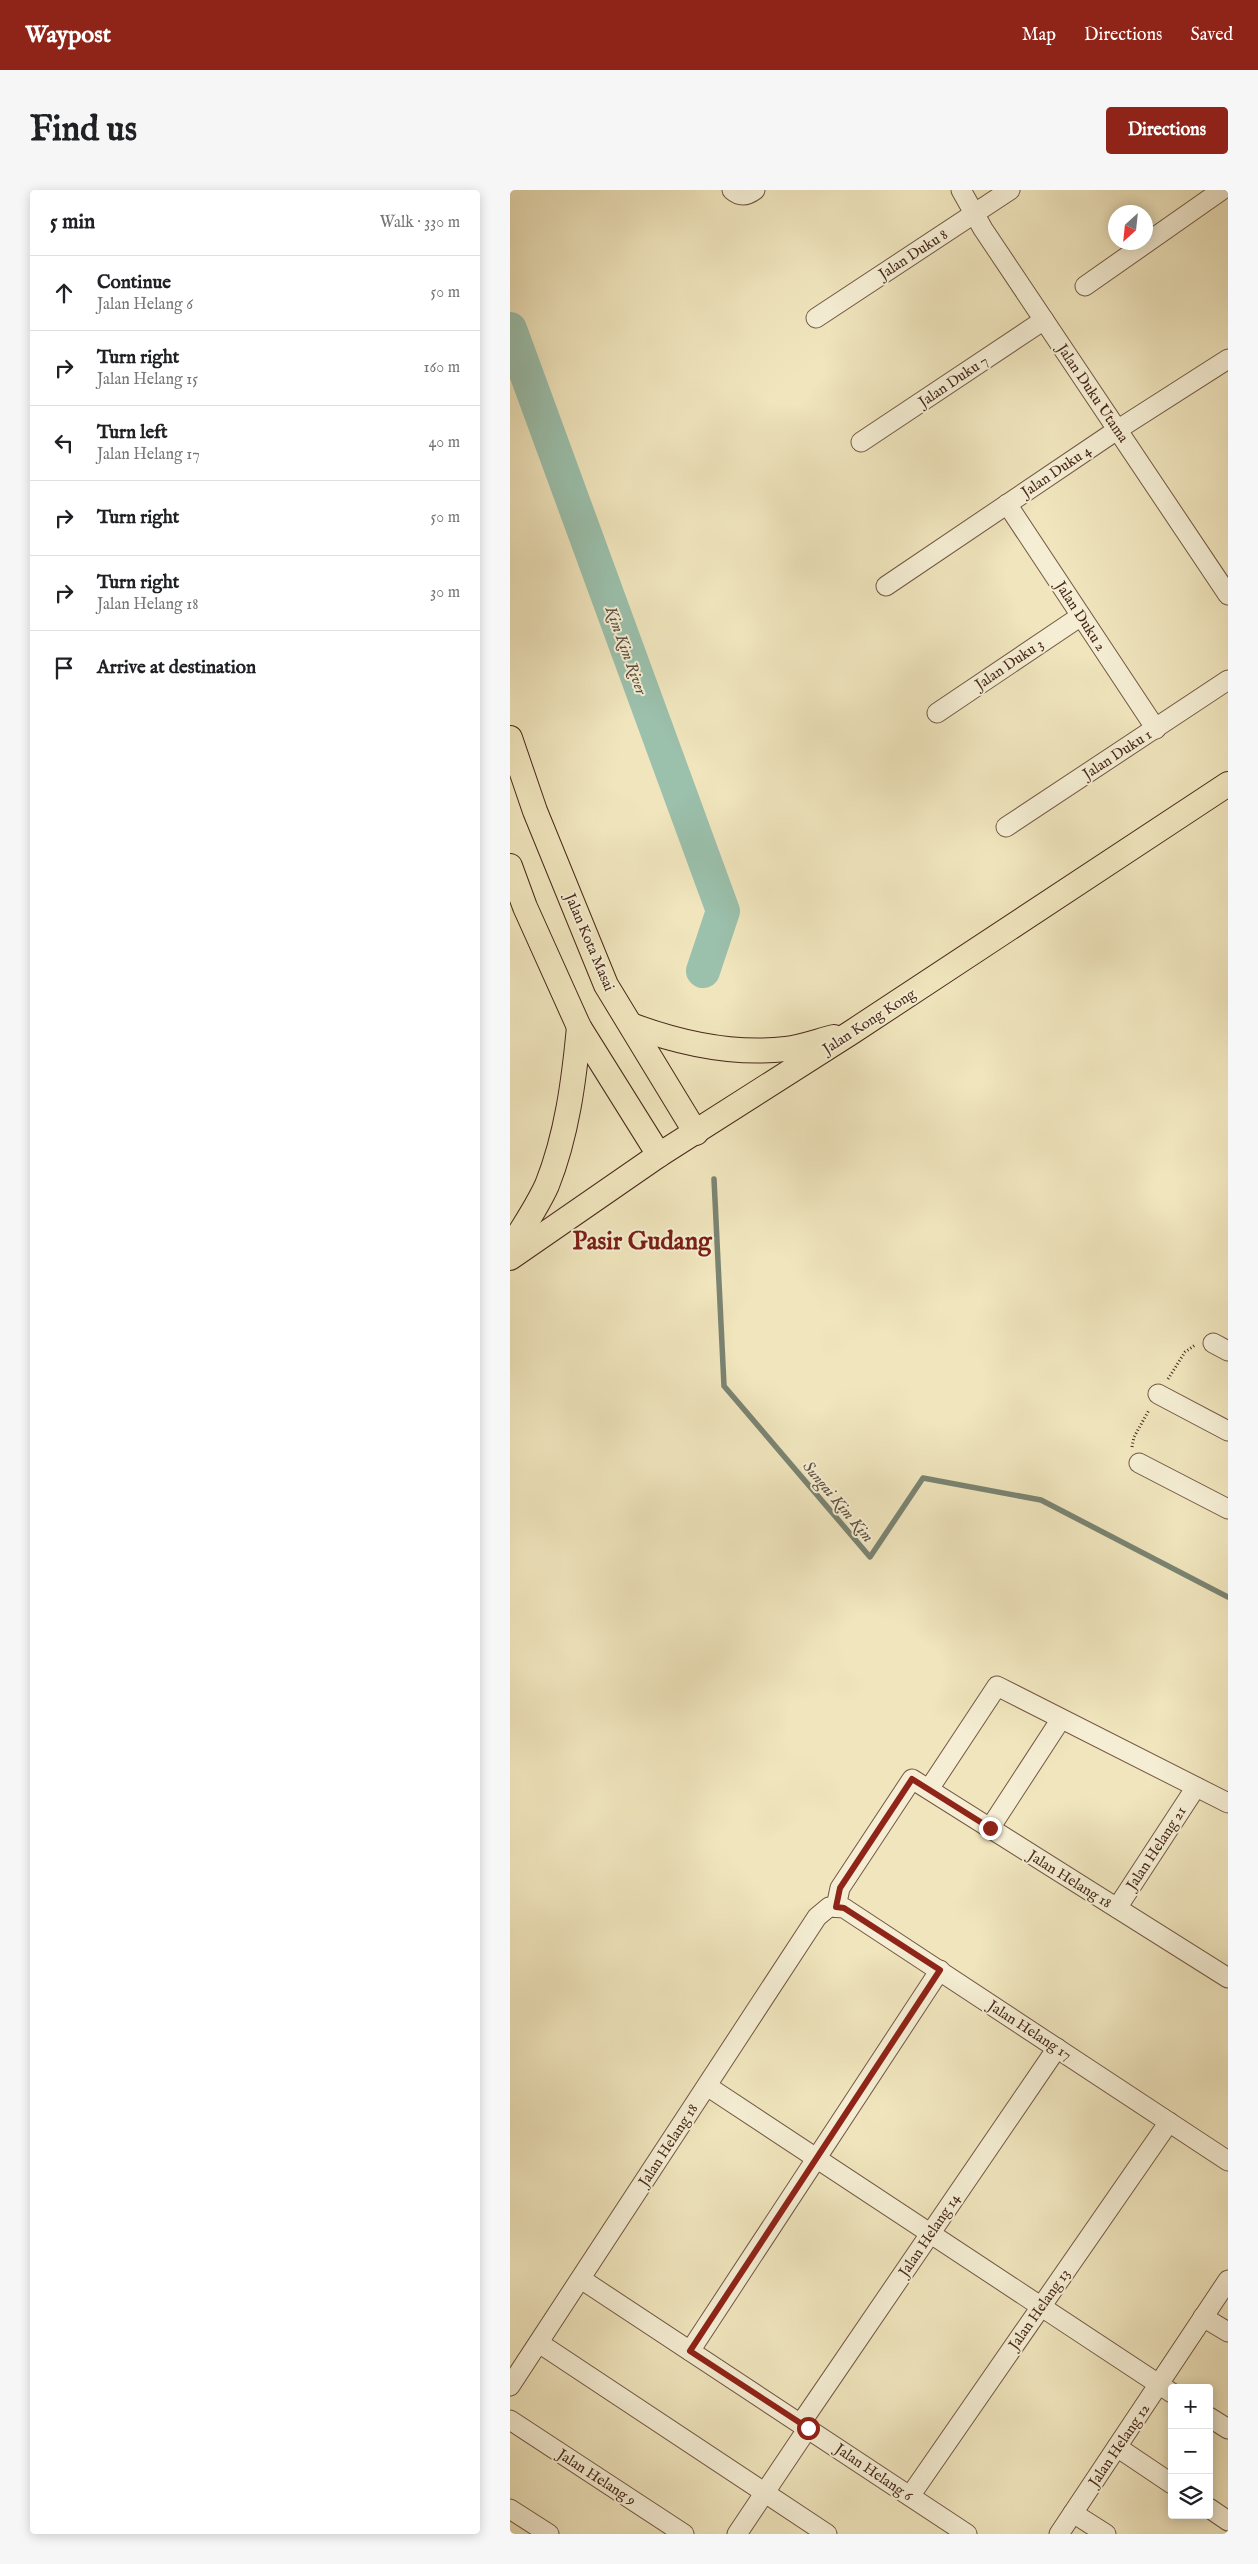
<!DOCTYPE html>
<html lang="en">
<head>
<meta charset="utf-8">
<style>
	:root { --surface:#fff; --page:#f6f6f6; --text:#202124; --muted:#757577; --line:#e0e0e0; --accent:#8f2418 }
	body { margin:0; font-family:"IM FELL English",serif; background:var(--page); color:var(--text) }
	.controls { position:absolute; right:15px; bottom:15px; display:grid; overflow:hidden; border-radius:5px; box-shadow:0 2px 12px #0003 }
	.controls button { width:45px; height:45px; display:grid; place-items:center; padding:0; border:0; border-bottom:1px solid var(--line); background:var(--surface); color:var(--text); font:25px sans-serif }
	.compass { position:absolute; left:598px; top:15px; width:45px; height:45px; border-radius:50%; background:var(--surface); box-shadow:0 2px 12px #0003; rotate:207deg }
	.stop { position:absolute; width:15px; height:15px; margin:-11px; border:4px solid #8f2418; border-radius:50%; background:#fff }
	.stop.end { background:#8f2418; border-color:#fff; box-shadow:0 1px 5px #0008 }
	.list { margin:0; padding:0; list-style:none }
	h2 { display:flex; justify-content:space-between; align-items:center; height:65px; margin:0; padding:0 20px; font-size:21px }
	h2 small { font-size:16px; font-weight:400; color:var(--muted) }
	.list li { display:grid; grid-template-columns:32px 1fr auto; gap:15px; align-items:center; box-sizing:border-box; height:75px; padding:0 20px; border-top:1px solid var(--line) }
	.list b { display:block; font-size:19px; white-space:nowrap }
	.list p { margin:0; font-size:16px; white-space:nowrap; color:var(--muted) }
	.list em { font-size:16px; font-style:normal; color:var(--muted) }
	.icon { flex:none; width:28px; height:28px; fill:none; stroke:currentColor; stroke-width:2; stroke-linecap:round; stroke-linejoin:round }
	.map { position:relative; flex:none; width:718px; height:2344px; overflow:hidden; border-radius:5px }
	header { display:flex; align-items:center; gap:30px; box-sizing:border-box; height:70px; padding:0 25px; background:var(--accent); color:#fff }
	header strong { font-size:24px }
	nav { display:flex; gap:28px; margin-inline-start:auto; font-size:18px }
	.intro { display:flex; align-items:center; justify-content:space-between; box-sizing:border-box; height:120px; padding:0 30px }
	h1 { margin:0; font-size:35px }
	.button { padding:12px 22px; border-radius:5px; background:var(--accent); color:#fff; font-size:18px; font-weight:700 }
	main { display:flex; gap:30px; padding:0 30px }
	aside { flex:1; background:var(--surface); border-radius:5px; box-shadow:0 2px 12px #0003 }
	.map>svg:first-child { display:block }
</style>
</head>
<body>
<header>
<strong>Waypost</strong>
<nav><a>Map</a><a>Directions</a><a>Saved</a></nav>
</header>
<div class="intro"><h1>Find us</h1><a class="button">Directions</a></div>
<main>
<aside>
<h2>5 min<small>Walk · 330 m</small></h2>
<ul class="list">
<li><svg class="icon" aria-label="ahead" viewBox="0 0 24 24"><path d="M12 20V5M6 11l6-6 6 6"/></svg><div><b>Continue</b><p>Jalan Helang 6</p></div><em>50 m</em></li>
<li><svg class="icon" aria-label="right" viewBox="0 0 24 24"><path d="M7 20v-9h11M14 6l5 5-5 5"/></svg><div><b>Turn right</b><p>Jalan Helang 15</p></div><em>160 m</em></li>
<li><svg class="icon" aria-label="left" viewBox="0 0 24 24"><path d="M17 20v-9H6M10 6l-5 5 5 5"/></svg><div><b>Turn left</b><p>Jalan Helang 17</p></div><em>40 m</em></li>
<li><svg class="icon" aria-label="right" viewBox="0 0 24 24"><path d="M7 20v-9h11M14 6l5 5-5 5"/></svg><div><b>Turn right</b></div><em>50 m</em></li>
<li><svg class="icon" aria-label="right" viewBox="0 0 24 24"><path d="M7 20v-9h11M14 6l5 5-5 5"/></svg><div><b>Turn right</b><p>Jalan Helang 18</p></div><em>30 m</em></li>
<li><svg class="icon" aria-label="arrive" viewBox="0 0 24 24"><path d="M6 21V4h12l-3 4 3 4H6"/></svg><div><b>Arrive at destination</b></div></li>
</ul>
</aside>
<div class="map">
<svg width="718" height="2344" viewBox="0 0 718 2344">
	<rect width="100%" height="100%" fill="#f0e5bd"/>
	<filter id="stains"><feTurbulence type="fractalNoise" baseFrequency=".004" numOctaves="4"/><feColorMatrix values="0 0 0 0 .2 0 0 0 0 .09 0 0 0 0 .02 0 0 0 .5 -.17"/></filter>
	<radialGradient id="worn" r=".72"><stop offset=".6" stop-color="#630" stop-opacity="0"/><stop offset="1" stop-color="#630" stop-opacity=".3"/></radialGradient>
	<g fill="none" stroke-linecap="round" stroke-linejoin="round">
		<polyline stroke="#7a8472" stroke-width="5.5" points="204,989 214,1196 360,1367 413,1288 531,1310 718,1407"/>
		<polyline stroke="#9bc0ac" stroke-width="34" points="0,139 213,721 193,781"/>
		<g stroke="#725843" stroke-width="21">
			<g id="minor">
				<path d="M222 0C230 7 237 6 245 0"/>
				<polyline points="451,0 473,39 718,405"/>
				<polyline points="575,96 712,0"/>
				<polyline points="306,128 500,0"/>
				<polyline points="351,252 534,130"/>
				<polyline points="497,314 646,539"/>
				<polyline points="376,396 607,240 718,169"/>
				<polyline points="427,523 571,426"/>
				<polyline points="496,637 718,490"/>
				<polyline points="703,1153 718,1161"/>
				<polyline points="648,1204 718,1241"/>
				<polyline points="629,1273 718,1319"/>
				<polyline points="419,1599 487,1496 718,1613"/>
				<polyline points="480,1638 551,1529"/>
				<polyline points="326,1717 330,1698 402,1589 718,1788"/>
				<polyline points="607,1718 686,1597"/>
				<polyline points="197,1896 662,2203"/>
				<polyline points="71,2089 457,2344"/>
				<polyline points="693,2127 718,2142"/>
				<polyline points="29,2153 317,2344"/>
				<polyline points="180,2161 430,1780"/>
				<polyline points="0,2196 307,1727 319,1717 334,1718 718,1971"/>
				<polyline points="699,2227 718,2239"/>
				<polyline points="0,2230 174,2344"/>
				<polyline points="291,2233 547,1858"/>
				<polyline points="607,2257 662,2294"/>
				<polyline points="400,2306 659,1932"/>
				<polyline points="699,2318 718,2331"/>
				<polyline points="0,2319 39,2344"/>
				<polyline points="563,2323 596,2344"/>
				<polyline points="227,2344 298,2238"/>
				<polyline points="549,2344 718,2090"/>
			</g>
		</g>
		<g stroke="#48291a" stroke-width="26">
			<g id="major">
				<polyline points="0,548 25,621 96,795 186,943"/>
				<polyline points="0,676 15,717 69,837 149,965"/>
				<path d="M121 835C169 853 223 865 276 859 292 857 308 851 324 847"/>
				<path d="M0 1058C13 1038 27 1017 37 995 57 945 64 890 69 837"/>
				<polyline points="0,1068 149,965 342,842 718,594"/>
			</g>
		</g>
		<g stroke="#48291a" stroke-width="3" stroke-dasharray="1 2.5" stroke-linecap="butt">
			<polyline points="658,1189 675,1162 685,1155"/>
			<polyline points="622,1257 624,1247 639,1220"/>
		</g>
		<use href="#minor" stroke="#f5eed4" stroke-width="19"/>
		<use href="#major" stroke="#f0e5bd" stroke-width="24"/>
	</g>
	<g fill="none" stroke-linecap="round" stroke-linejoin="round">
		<polyline stroke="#8f2418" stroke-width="6" points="298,2238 180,2161 430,1780 334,1718 326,1717 330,1698 402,1589 480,1638"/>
	</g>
	<g text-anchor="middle" stroke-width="4" stroke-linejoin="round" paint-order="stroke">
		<g font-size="15" fill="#48291a" stroke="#f5eed4">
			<text transform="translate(403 64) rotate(-33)" y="5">Jalan Duku 8</text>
			<text transform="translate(443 191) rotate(-34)" y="5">Jalan Duku 7</text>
			<text transform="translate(583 203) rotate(56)" y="5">Jalan Duku Utama</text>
			<text transform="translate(546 281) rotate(-34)" y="5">Jalan Duku 4</text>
			<text transform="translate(571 426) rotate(57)" y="5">Jalan Duku 2</text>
			<text transform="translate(499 474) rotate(-34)" y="5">Jalan Duku 3</text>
			<text transform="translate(607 564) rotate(-33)" y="5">Jalan Duku 1</text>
			<text transform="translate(80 752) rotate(67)" y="5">Jalan Kota Masai</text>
			<text transform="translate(359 831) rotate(-33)" y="5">Jalan Kong Kong</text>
			<text transform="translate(646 1658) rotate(-57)" y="5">Jalan Helang 21</text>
			<text transform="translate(560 1689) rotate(32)" y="5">Jalan Helang 18</text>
			<text transform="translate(520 1840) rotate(33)" y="5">Jalan Helang 17</text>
			<text transform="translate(158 1955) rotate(-57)" y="5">Jalan Helang 18</text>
			<text transform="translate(419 2045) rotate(-56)" y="5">Jalan Helang 14</text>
			<text transform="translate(529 2119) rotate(-55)" y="5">Jalan Helang 13</text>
			<text transform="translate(609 2255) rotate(-56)" y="5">Jalan Helang 12</text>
			<text transform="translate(364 2282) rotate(34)" y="5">Jalan Helang 6</text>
			<text transform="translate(87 2287) rotate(33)" y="5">Jalan Helang 9</text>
		</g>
		<g font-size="16" font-style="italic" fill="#5d4f3e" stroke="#f5eed4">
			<text transform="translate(117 460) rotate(70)" y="6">Kim Kim River</text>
			<text transform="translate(329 1311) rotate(50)" y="6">Sungai Kim Kim</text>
		</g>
		<g font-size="25" font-weight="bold" fill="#7a1f14" stroke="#f5eed4">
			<text x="132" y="1059">Pasir Gudang</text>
		</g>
	</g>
	<rect width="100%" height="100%" filter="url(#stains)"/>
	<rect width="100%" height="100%" fill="url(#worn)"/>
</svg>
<div class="controls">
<button>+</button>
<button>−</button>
<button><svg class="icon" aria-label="layers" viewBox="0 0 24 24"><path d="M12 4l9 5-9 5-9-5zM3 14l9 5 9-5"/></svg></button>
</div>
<svg class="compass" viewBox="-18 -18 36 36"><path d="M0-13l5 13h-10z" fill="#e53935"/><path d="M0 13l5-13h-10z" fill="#757577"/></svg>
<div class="stop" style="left:298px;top:2238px"></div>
<div class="stop end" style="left:480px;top:1638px"></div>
</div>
</main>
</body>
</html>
